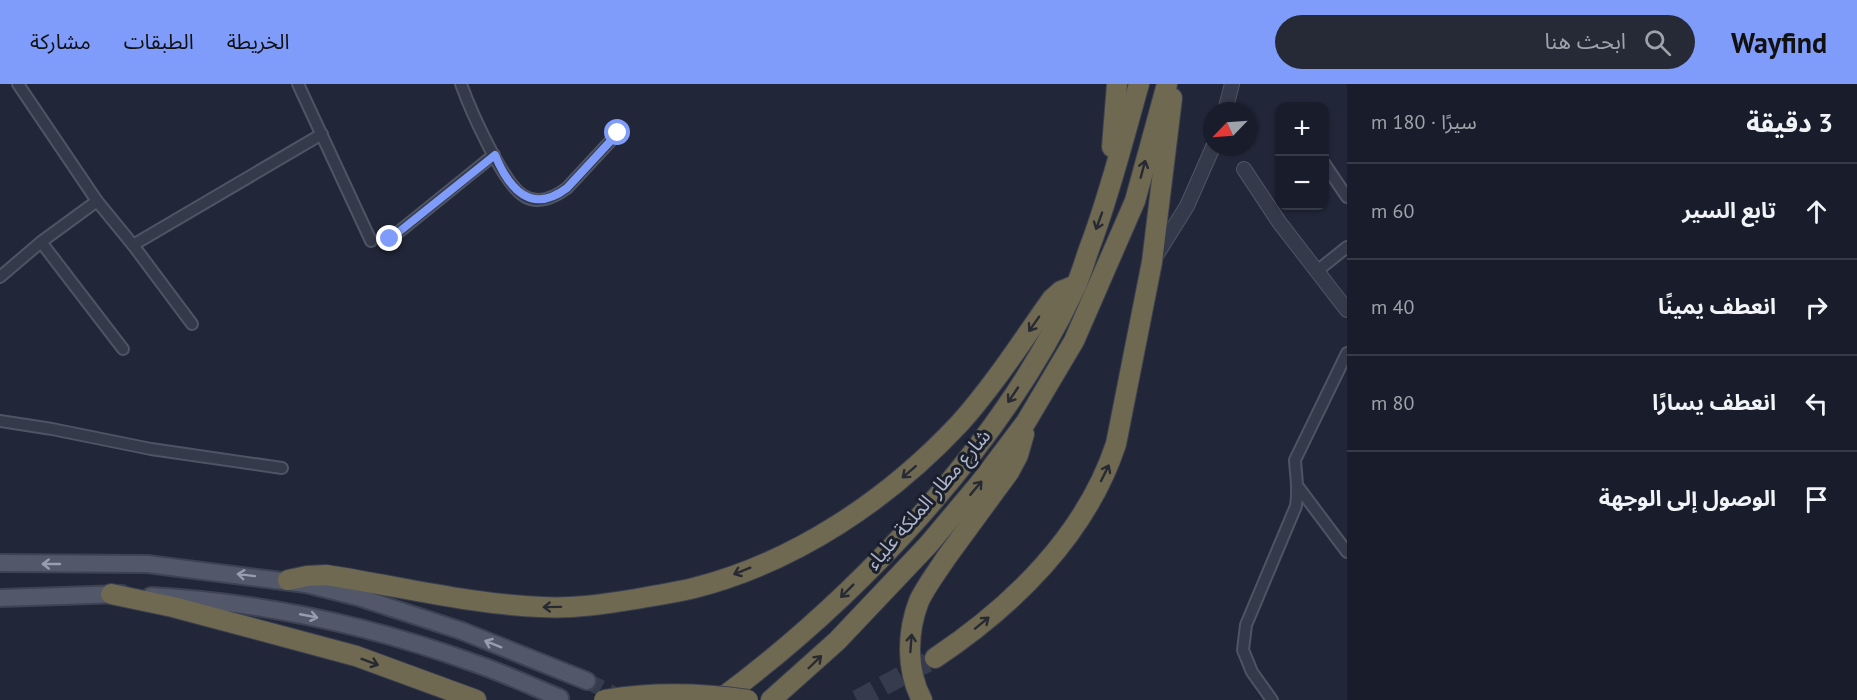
<!DOCTYPE html>
<html lang="ar">
<head>
<meta charset="utf-8">
<style>
	:root { --surface:#191d2b; --page:#262a37; --text:#f1f3f6; --muted:#9fa2a9; --line:#373b47; --accent:#809cfa }
	body { margin:0; font-family:"PT Sans","Noto Sans Arabic",sans-serif; background:var(--page); color:var(--text); direction:rtl }
	.controls { position:absolute; right:18px; top:18px; display:grid; overflow:hidden; border-radius:12px; box-shadow:0 2px 4px #0004 }
	.controls button { width:54px; height:54px; display:grid; place-items:center; padding:0; border:0; border-bottom:2px solid var(--line); background:var(--surface); color:var(--text); font:30px sans-serif }
	.compass { position:absolute; left:1203px; top:18px; width:54px; height:54px; border-radius:50%; background:var(--surface); box-shadow:0 2px 4px #0004; rotate:245deg }
	.stop { position:absolute; width:18px; height:18px; margin:-14px; border:4px solid #809cfa; border-radius:50%; background:#fff }
	.stop.end { background:#809cfa; border-color:#fff; box-shadow:0 2px 6px #0008 }
	.list { margin:0; padding:0; list-style:none }
	h2 { display:flex; justify-content:space-between; align-items:center; height:78px; margin:0; padding:0 24px; font-size:26px }
	h2 small { font-size:20px; font-weight:400; color:var(--muted) }
	.list li { display:grid; grid-template-columns:39px 1fr auto; gap:18px; align-items:center; box-sizing:border-box; height:96px; padding:0 24px; border-top:2px solid var(--line) }
	.list b { display:block; font-size:22px; white-space:nowrap }
	.list em { font-size:20px; font-style:normal; color:var(--muted) }
	.icon { flex:none; width:33px; height:33px; fill:none; stroke:currentColor; stroke-width:2; stroke-linecap:round; stroke-linejoin:round }
	.map { position:relative; flex:none; width:1347px; height:616px; overflow:hidden; direction:ltr }
	header { display:flex; align-items:center; gap:36px; box-sizing:border-box; height:84px; padding:0 30px; background:var(--accent); color:#111 }
	header strong { font-size:28px }
	nav { display:flex; gap:33px; margin-inline-start:auto; font-size:21px }
	.search { width:420px; height:54px; background:var(--page); display:flex; align-items:center; gap:15px; box-sizing:border-box; padding:0 21px; border-radius:33px; color:var(--muted); font-size:22px }
	main { display:flex }
	aside { flex:1; background:var(--surface) }
	.map>svg:first-child { display:block }
</style>
</head>
<body>
<header>
<strong>Wayfind</strong>
<div class="search"><svg class="icon" aria-label="search" viewBox="0 0 24 24"><circle cx="10" cy="10" r="6"/><path d="M15 15l6 6"/></svg>ابحث هنا</div>
<nav><a>الخريطة</a><a>الطبقات</a><a>مشاركة</a></nav>
</header>
<main>
<aside>
<h2>3 دقيقة<small>سيرًا · 180 m</small></h2>
<ul class="list">
<li><svg class="icon" aria-label="ahead" viewBox="0 0 24 24"><path d="M12 20V5M6 11l6-6 6 6"/></svg><div><b>تابع السير</b></div><em>60 m</em></li>
<li><svg class="icon" aria-label="right" viewBox="0 0 24 24"><path d="M7 20v-9h11M14 6l5 5-5 5"/></svg><div><b>انعطف يمينًا</b></div><em>40 m</em></li>
<li><svg class="icon" aria-label="left" viewBox="0 0 24 24"><path d="M17 20v-9H6M10 6l-5 5 5 5"/></svg><div><b>انعطف يسارًا</b></div><em>80 m</em></li>
<li><svg class="icon" aria-label="arrive" viewBox="0 0 24 24"><path d="M6 21V4h12l-3 4 3 4H6"/></svg><div><b>الوصول إلى الوجهة</b></div></li>
</ul>
</aside>
<div class="map">
<svg width="1347" height="616" viewBox="0 0 1347 616">
	<rect width="100%" height="100%" fill="#212739"/>
	<g fill="none" stroke-linecap="round" stroke-linejoin="round">
		<polyline stroke="#363c4e" stroke-width="16" stroke-dasharray="16 8" stroke-linecap="butt" points="587,597 625,616"/>
		<polyline stroke="#363c4e" stroke-width="20" stroke-dasharray="20 10" stroke-linecap="butt" points="857,616 935,574"/>
		<g stroke="#4f5464" stroke-width="14">
			<g id="minor">
				<polyline points="18,0 97,117 133,161 192,240"/>
				<polyline points="298,0 371,157"/>
				<path d="M461 0C470 25 503 100 524 112 538 121 555 113 567 104L618 49"/>
				<polyline points="1324,79 1347,113"/>
				<polyline points="390,155 494,71"/>
				<polyline points="41,158 123,265"/>
				<polyline points="133,161 322,50"/>
				<polyline points="1317,187 1347,163"/>
				<polyline points="0,193 41,158 97,117"/>
				<polyline points="0,337 52,345 151,365 282,384"/>
				<polyline points="1299,404 1347,468"/>
				<path d="M1272 616 1252 588 1243 566 1246 541 1296 422C1299 404 1296 394 1295 376L1347 269"/>
			</g>
		</g>
		<g stroke="#4f5464" stroke-width="16">
			<g id="tertiary">
				<polyline points="1225,27 1232,0"/>
				<polyline points="1244,85 1279,138 1347,226"/>
				<polyline points="1154,175 1187,122 1213,63"/>
			</g>
		</g>
		<g stroke="#3e4353" stroke-width="20">
			<g id="primary">
				<polyline points="0,479 147,480 306,500 358,513 462,547 587,597"/>
				<path d="M151 512C260 518 368 541 471 578 501 588 531 602 560 614"/>
				<polyline points="0,514 122,510"/>
			</g>
		</g>
		<g stroke="#3c4151" stroke-width="22">
			<g id="motorway">
				<polyline points="1112,63 1117,0"/>
				<path d="M288 496 307 492 326 491C398 502 469 520 541 523 573 525 605 520 636 515 655 511 675 509 694 504 796 478 889 415 960 339 994 301 1022 257 1052 215L1061 207 1076 201"/>
				<polyline points="111,510 173,523 356,572 476,616"/>
				<path d="M935 574C1013 522 1086 451 1116 360L1152 178 1172 14"/>
				<path d="M719 616C858 513 1001 362 1075 204 1082 189 1086 172 1092 157 1111 105 1124 53 1139 0"/>
				<polyline points="771,616 837,557 928,461 980,399 1026,338 1074,257 1135,117 1167,0"/>
				<path d="M922 616C906 586 907 548 919 517 926 502 937 488 946 474 967 445 988 417 1009 388L1018 371 1024 350"/>
			</g>
		</g>
		<use href="#minor" stroke="#343a4a" stroke-width="10"/>
		<use href="#tertiary" stroke="#343a4a" stroke-width="14"/>
		<use href="#primary" stroke="#52586a" stroke-width="16"/>
		<use href="#motorway" stroke="#706951" stroke-width="20"/>
		<g stroke="#3c4151" stroke-width="22" stroke-linecap="butt">
			<path id="motorway-bridge" d="M604 616C652 608 701 609 748 616"/>
		</g>
		<use href="#motorway-bridge" stroke="#706951" stroke-width="20"/>
	</g>
	<defs><path id="oneway-shaft" d="M-6 0H5M1.5-3L5.5 0L1.5 3" fill="none" stroke-width="1.6" stroke-linecap="round" stroke-linejoin="round" transform="scale(1.5)"/></defs>
	<g stroke="#272a33">
		<use href="#oneway-shaft" transform="translate(1143 85) rotate(-75)"/>
		<use href="#oneway-shaft" transform="translate(1099 137) rotate(110)"/>
		<use href="#oneway-shaft" transform="translate(1034 240) rotate(125)"/>
		<use href="#oneway-shaft" transform="translate(1013 311) rotate(124)"/>
		<use href="#oneway-shaft" transform="translate(909 388) rotate(139)"/>
		<use href="#oneway-shaft" transform="translate(1105 389) rotate(-64)"/>
		<use href="#oneway-shaft" transform="translate(976 404) rotate(-50)"/>
		<use href="#oneway-shaft" transform="translate(742 487) rotate(158)"/>
		<use href="#oneway-shaft" transform="translate(847 507) rotate(135)"/>
		<use href="#oneway-shaft" transform="translate(552 523) rotate(179)"/>
		<use href="#oneway-shaft" transform="translate(982 539) rotate(-39)"/>
		<use href="#oneway-shaft" transform="translate(911 559) rotate(-86)"/>
		<use href="#oneway-shaft" transform="translate(370 578) rotate(20)"/>
		<use href="#oneway-shaft" transform="translate(815 578) rotate(-44)"/>
	</g>
	<g stroke="#989daf">
		<use href="#oneway-shaft" transform="translate(51 480) rotate(-180)"/>
		<use href="#oneway-shaft" transform="translate(246 491) rotate(-173)"/>
		<use href="#oneway-shaft" transform="translate(309 532) rotate(11)"/>
		<use href="#oneway-shaft" transform="translate(493 560) rotate(-158)"/>
	</g>
	<g fill="none" stroke-linecap="round" stroke-linejoin="round">
		<path stroke="#809cfa" stroke-width="8" d="M390 155 495 71C509 105 531 131 567 104L618 49"/>
	</g>
	<g text-anchor="middle" stroke-width="6" stroke-linejoin="round" paint-order="stroke">
		<g font-size="20" fill="#afb4c6" stroke="#1a1f2e">
			<text transform="translate(928 415) rotate(-49)" y="7">شارع مطار الملكة علياء</text>
		</g>
	</g>
</svg>
<div class="controls">
<button>+</button>
<button>−</button>
</div>
<svg class="compass" viewBox="-18 -18 36 36"><path d="M0-13l5 13h-10z" fill="#e53935"/><path d="M0 13l5-13h-10z" fill="#9fa2a9"/></svg>
<div class="stop" style="left:618px;top:49px"></div>
<div class="stop end" style="left:390px;top:155px"></div>
</div>
</main>
</body>
</html>
